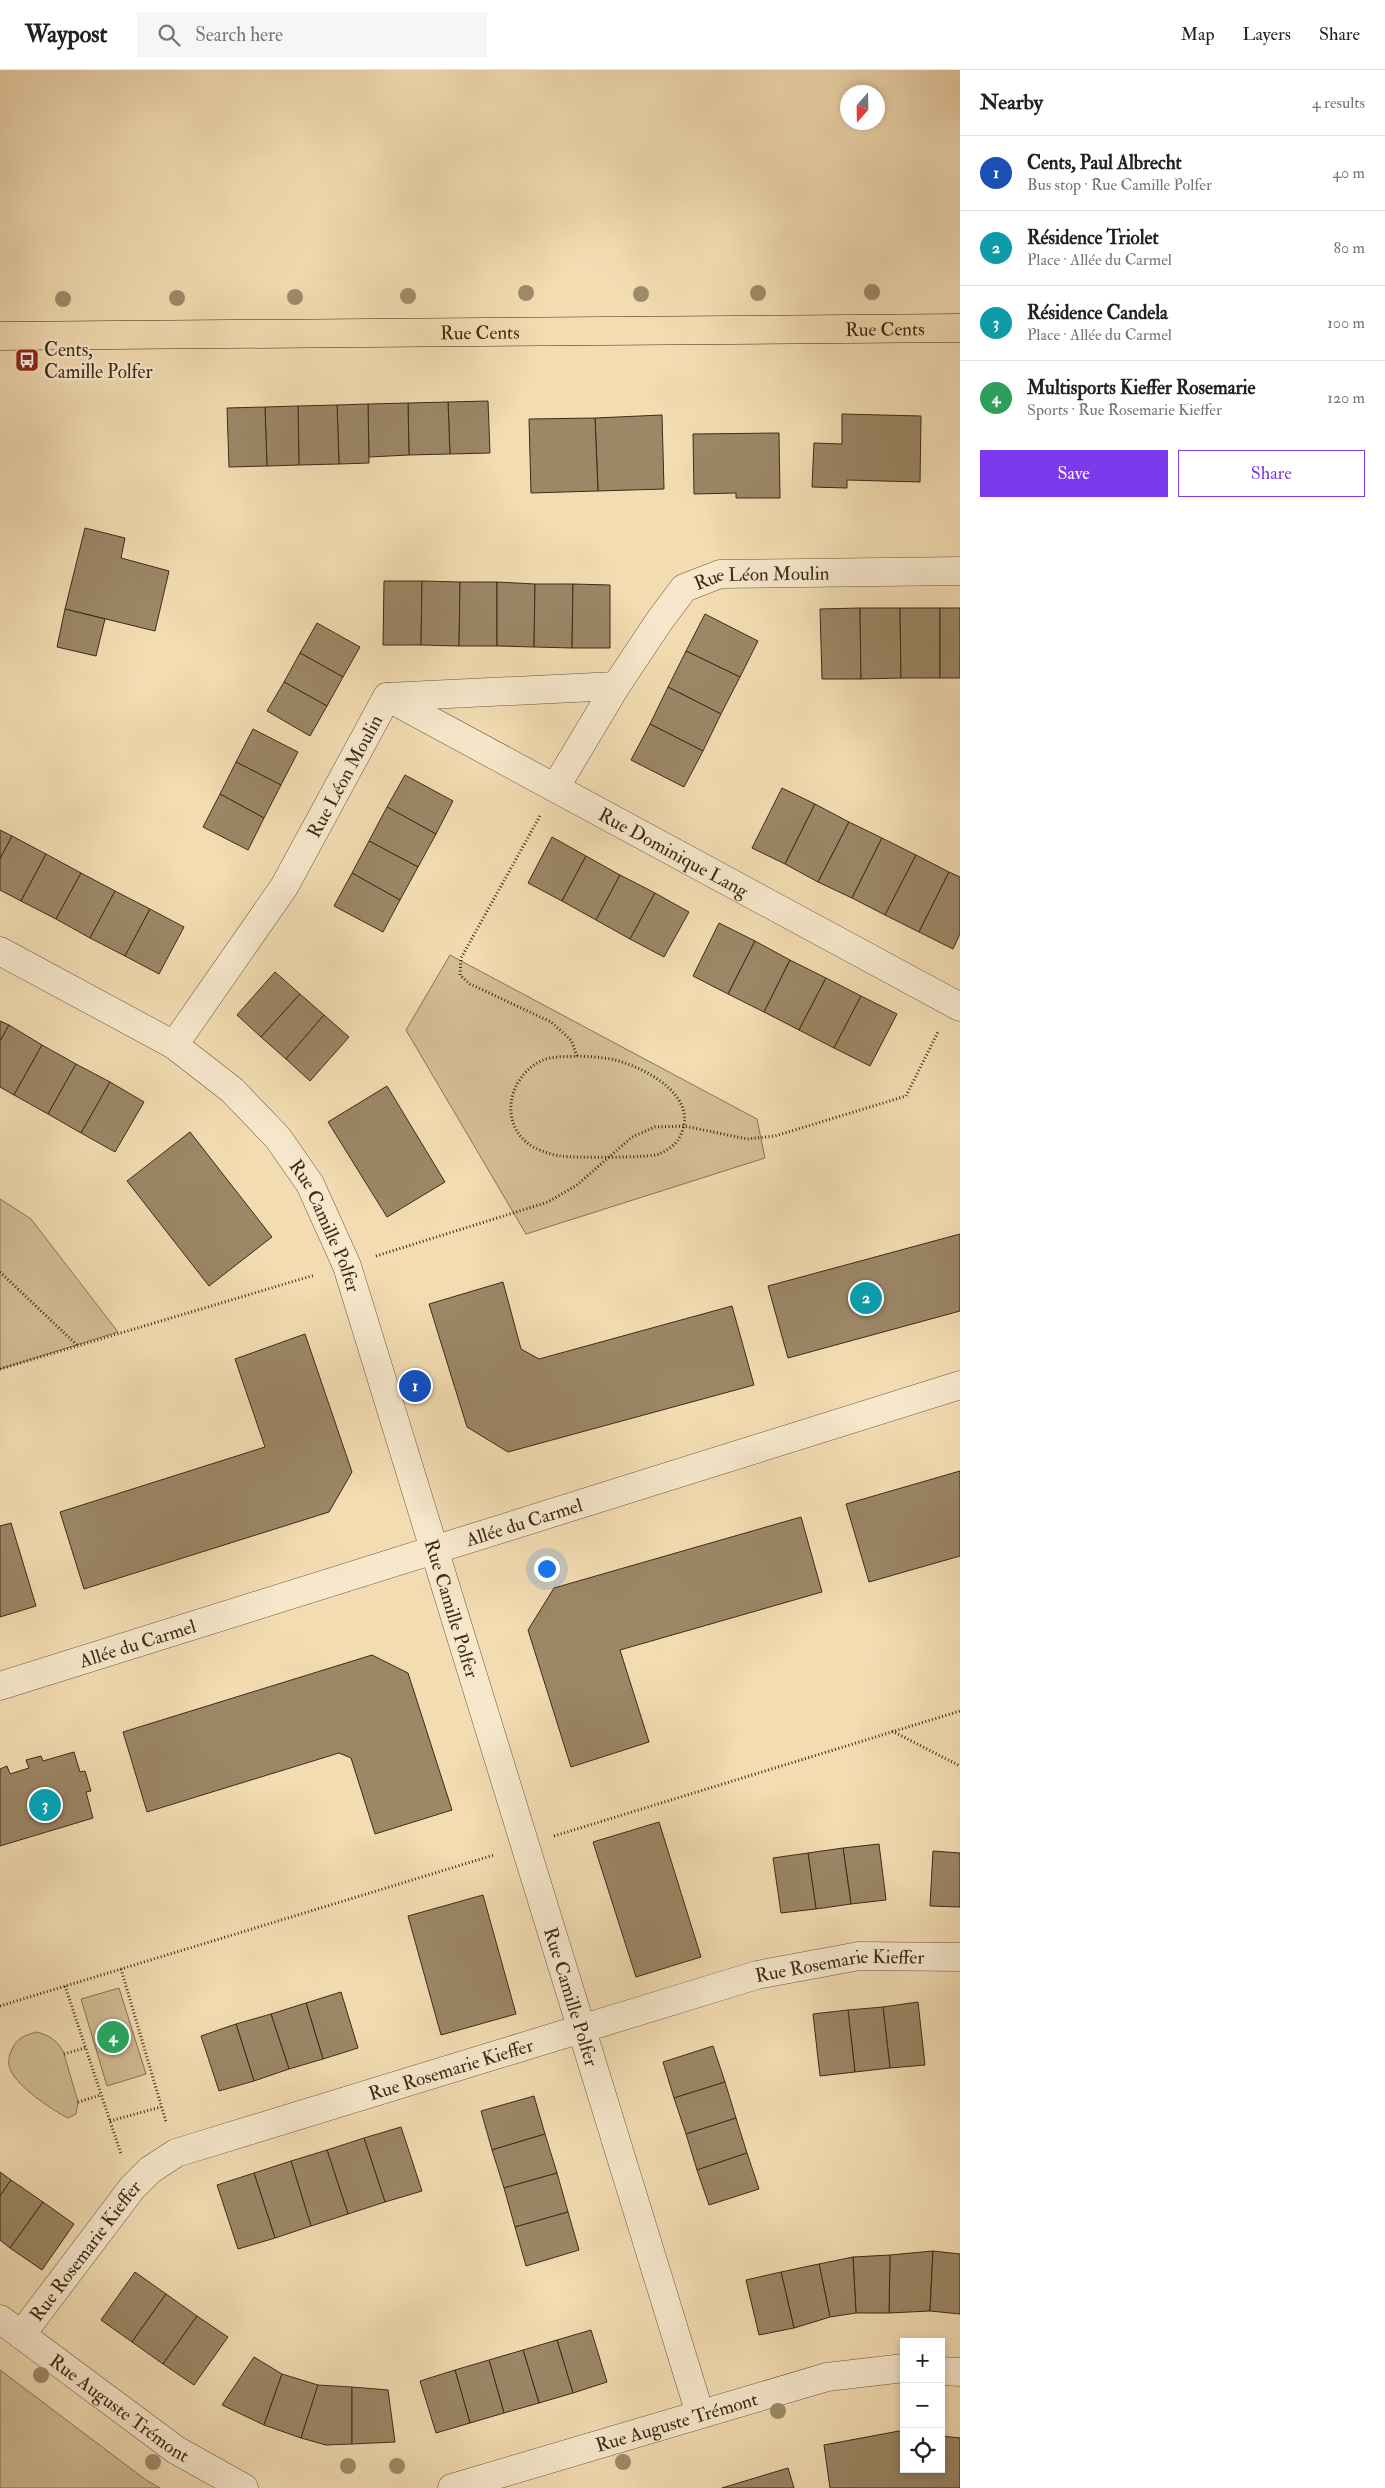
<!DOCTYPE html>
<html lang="en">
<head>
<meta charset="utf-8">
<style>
	:root { --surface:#fff; --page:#f6f6f6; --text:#222; --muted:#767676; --line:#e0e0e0; --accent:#7c3aed }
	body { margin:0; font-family:"IM FELL Double Pica",serif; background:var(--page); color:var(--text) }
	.controls { position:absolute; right:15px; bottom:15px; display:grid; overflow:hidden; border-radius:0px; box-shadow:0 2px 8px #0003 }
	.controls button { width:45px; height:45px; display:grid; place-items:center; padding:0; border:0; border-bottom:1px solid var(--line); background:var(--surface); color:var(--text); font:25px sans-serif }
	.compass { position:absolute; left:840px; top:15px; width:45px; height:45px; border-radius:50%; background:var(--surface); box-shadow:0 2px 8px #0003; rotate:200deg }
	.you { position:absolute; left:546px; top:1498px; width:18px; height:18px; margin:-12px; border:4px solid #fff; border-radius:50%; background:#1a73e8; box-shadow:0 0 0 8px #1a73e833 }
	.badge { display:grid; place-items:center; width:32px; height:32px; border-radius:50%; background:var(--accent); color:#fff; font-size:16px; font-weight:700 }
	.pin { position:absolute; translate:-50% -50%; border:2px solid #fff; box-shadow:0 1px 5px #0006 }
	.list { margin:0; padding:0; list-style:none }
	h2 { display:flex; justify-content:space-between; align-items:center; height:65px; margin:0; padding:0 20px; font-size:21px }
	h2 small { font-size:16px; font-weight:400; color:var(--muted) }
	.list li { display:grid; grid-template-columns:32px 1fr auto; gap:15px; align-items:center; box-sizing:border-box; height:75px; padding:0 20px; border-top:1px solid var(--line) }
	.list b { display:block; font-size:19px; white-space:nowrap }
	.list p { margin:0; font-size:16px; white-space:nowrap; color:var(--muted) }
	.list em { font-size:16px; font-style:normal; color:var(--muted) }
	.actions { display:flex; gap:10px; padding:15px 20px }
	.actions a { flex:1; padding:11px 0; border:1px solid var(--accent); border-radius:0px; text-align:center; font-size:18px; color:var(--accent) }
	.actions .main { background:var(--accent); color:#fff }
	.icon { flex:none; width:28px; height:28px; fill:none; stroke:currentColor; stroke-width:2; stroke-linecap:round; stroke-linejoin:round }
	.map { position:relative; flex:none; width:960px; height:2418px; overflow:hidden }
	header { display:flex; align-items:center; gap:30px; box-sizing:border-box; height:70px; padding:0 25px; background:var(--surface); border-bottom:1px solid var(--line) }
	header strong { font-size:24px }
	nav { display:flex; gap:28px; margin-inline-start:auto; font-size:18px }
	.search { width:350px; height:45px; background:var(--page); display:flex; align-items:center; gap:12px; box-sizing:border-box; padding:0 18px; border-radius:0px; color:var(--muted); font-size:19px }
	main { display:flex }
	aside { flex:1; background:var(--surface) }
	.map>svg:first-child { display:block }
</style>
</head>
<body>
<header>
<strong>Waypost</strong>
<div class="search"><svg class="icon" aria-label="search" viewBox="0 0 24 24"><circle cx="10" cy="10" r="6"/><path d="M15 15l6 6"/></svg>Search here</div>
<nav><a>Map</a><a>Layers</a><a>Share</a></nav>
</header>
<main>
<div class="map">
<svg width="960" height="2418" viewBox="0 0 960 2418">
	<rect width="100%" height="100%" fill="#f3dcb2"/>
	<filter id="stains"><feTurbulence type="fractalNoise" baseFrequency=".004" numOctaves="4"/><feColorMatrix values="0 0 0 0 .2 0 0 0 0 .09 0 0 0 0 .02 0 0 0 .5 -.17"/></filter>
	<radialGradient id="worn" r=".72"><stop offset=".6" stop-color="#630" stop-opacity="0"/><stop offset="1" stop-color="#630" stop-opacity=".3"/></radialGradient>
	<g fill="#d4be97" stroke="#887456">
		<polygon points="450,885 757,1049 765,1088 526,1164 406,960"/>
		<polygon points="0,1129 31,1149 118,1262 0,1299"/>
		<polygon points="119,1918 146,2004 107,2016 81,1929"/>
		<path d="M37 1962C50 1966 59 1971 64 1984L78 2032 76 2044 68 2048C52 2040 18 2017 11 2001 7 1994 9 1985 12 1979 17 1968 25 1965 37 1962Z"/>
		<polygon points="0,2300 146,2410 160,2418 0,2418"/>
	</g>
	<g fill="#9c8767" stroke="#3d2b16">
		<polygon points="488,331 490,383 450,384 448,332"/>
		<polygon points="448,332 450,384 409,385 408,333"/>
		<polygon points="408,333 409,385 369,387 368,334"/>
		<polygon points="368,334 369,393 339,394 337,335"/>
		<polygon points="337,335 339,394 299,395 298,336"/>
		<polygon points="298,336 299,395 267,396 265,337"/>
		<polygon points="265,337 267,396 229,397 227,338"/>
		<polygon points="842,344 921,346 920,412 847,410 847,418 812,417 814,373 842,374"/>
		<polygon points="662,345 664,419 598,421 595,348"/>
		<polygon points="595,348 598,421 531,423 529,349"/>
		<polygon points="779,363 780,428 736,428 736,423 694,424 693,364"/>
		<polygon points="85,458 125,468 121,488 169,501 155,561 65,539"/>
		<polygon points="384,511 422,511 421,575 383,575"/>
		<polygon points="422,511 460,512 459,576 421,575"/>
		<polygon points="460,512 497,512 497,576 459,576"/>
		<polygon points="497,512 535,514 534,577 497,576"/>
		<polygon points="535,514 573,514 572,578 534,577"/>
		<polygon points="573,514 610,515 610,578 572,578"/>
		<polygon points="860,538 861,609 822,609 820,539"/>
		<polygon points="860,538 900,538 901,608 861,609"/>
		<polygon points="900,538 940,538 940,608 901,608"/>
		<rect x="940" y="538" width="20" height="70"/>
		<polygon points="65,539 105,549 96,586 57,577"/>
		<polygon points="705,544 758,571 740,607 686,581"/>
		<polygon points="317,553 360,577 343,607 300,583"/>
		<polygon points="686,581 740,607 721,644 668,617"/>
		<polygon points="300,583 343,607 327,636 284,612"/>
		<polygon points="284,612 327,636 310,666 267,641"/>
		<polygon points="668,617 721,644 703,681 650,654"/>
		<polygon points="650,654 703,681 684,717 631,690"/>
		<polygon points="253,659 298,682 281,715 236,692"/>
		<polygon points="236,692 281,715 264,748 220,724"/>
		<polygon points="405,705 453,731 436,764 387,737"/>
		<polygon points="782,718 815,734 785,794 752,778"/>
		<polygon points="220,724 264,748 248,780 203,757"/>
		<polygon points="815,734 849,752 818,812 785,794"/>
		<polygon points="387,737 436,764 418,797 369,771"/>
		<polygon points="849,752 882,768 852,828 818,812"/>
		<polygon points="0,760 12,766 0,789"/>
		<polygon points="12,766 46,784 21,831 0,820 0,789"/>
		<polygon points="552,767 586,786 562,831 528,813"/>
		<polygon points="882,768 916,785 885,845 852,828"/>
		<polygon points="369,771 418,797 400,830 352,803"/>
		<polygon points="46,784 81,803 56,849 21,831"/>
		<polygon points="916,785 949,802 919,862 885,845"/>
		<polygon points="586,786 620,805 596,850 562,831"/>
		<polygon points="949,802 960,807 960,864 953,879 919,862"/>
		<polygon points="81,803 115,821 90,868 56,849"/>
		<polygon points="352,803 400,830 383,862 334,836"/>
		<polygon points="620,805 655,823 630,869 596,850"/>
		<polygon points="115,821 150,839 125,886 90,868"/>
		<polygon points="655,823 689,842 664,887 630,869"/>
		<polygon points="150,839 184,857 159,904 125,886"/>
		<polygon points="719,853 755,871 728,924 693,906"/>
		<polygon points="755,871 790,890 764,942 728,924"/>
		<polygon points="790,890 826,908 799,960 764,942"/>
		<polygon points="275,902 300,924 261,967 237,945"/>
		<polygon points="826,908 861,926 834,978 799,960"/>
		<polygon points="300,924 324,945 286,989 261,967"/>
		<polygon points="861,926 897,944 870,996 834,978"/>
		<polygon points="324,945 349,967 310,1011 286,989"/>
		<polygon points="0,951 9,955 0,971"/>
		<polygon points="9,955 42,975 14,1025 0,1017 0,971"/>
		<polygon points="42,975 76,994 48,1044 14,1025"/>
		<polygon points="76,994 110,1012 81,1063 48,1044"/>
		<polygon points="110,1012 144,1032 115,1082 81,1063"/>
		<polygon points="387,1016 445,1112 387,1147 328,1052"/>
		<polygon points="190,1062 272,1167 209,1216 127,1111"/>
		<polygon points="960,1164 960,1241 788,1288 768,1216"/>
		<polygon points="503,1212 521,1279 539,1289 732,1236 754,1315 508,1382 467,1357 429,1234"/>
		<polygon points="305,1264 352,1402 329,1442 84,1519 60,1442 265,1377 235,1289"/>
		<polygon points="960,1401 960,1486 869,1512 846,1434"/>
		<polygon points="801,1447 822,1522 620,1580 649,1672 571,1697 528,1560 554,1518"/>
		<polygon points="11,1453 36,1536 0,1547 0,1456"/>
		<polygon points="372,1585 408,1603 452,1740 375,1764 351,1688 339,1683 147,1742 123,1662"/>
		<polygon points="74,1682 80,1702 85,1701 91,1721 86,1722 93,1748 0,1776 0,1699 7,1696 10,1704 29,1698 26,1690 41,1686 43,1691"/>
		<polygon points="659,1752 701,1887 636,1907 593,1772"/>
		<polygon points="879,1774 886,1830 851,1834 843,1778"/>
		<polygon points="843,1778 851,1834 816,1839 808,1783"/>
		<polygon points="933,1781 960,1783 960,1837 930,1836"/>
		<polygon points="808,1783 816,1839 781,1843 773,1788"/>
		<polygon points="483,1825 516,1944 441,1965 408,1846"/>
		<polygon points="341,1922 358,1978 323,1989 306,1933"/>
		<polygon points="918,1932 925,1995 890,1998 883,1937"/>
		<polygon points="306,1933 323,1989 289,1999 271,1944"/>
		<polygon points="883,1937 890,1998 855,2002 848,1940"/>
		<polygon points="848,1940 855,2002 820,2006 813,1944"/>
		<polygon points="271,1944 289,1999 254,2011 236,1954"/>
		<polygon points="236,1954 254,2011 219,2021 201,1966"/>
		<polygon points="713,1976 725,2012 674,2028 663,1992"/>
		<polygon points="725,2012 736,2048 686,2064 674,2028"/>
		<polygon points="534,2026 545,2064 492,2080 481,2041"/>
		<polygon points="736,2048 747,2083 697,2100 686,2064"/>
		<polygon points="401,2057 422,2121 385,2132 364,2068"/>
		<polygon points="545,2064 557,2103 504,2118 492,2080"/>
		<polygon points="364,2068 385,2132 348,2144 327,2080"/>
		<polygon points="327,2080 348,2144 311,2156 291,2091"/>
		<polygon points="747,2083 759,2119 709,2135 697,2100"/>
		<polygon points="291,2091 311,2156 275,2168 254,2103"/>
		<polygon points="0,2102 11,2110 0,2126"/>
		<polygon points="254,2103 275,2168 238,2179 217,2115"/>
		<polygon points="557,2103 568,2142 515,2157 504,2118"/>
		<polygon points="11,2110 43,2132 10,2178 0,2170 0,2126"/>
		<polygon points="43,2132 74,2154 42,2200 10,2178"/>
		<polygon points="568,2142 579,2180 526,2196 515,2157"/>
		<polygon points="933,2181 930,2241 889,2243 890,2185"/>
		<polygon points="933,2181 960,2184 960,2244 930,2241"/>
		<polygon points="890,2185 889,2243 856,2243 853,2187"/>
		<polygon points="853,2187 856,2243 830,2247 819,2194"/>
		<polygon points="819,2194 830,2247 794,2258 781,2202"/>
		<polygon points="135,2202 166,2224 132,2272 101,2250"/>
		<polygon points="781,2202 794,2258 759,2265 746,2210"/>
		<polygon points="166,2224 197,2246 163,2294 132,2272"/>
		<polygon points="197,2246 228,2267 194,2315 163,2294"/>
		<polygon points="591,2260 607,2312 573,2323 557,2270"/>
		<polygon points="557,2270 573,2323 539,2333 523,2280"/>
		<polygon points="523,2280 539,2333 504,2343 489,2290"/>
		<polygon points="254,2287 282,2304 264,2355 222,2335"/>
		<polygon points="489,2290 504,2343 470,2353 455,2300"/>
		<polygon points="455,2300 470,2353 436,2363 420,2311"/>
		<polygon points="282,2304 318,2315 301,2368 264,2355"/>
		<polygon points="318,2315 352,2317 352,2374 326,2375 301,2368"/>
		<polygon points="352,2317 388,2320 395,2372 352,2374"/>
		<polygon points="899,2361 904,2362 904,2399 941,2399 941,2366 960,2368 960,2418 830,2418 824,2375"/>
		<polygon points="788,2398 794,2418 722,2418"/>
	</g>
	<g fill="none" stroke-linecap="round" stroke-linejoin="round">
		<g stroke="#6a573d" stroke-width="29">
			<g id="minor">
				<path id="s1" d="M387 627 960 937"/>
				<path id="s2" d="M555 718 616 616 660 550 684 518 720 504 960 501"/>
				<path id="s3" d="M0 881 174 975 232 1020 278 1068 310 1114 347 1196 700 2344"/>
				<path id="s4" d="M174 975 284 817 387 627 616 616"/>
				<path id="s5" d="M0 1616 960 1315"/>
				<path id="s6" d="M0 2249 176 2380 244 2418"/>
				<path id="s7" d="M21 2265 132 2118 150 2100 176 2083 757 1905 859 1886 960 1887"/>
				<polyline points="941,2301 960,2302"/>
				<path id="s8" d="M452 2418 827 2307 904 2298"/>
			</g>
		</g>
		<g stroke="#3d2b16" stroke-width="29">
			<g id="primary">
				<path id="s9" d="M0 266 960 258"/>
			</g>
		</g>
		<g stroke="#3d2b16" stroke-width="3" stroke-dasharray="1 2.5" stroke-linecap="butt">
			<polyline points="540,746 461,888 460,905 470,914 551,952 571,970 577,986"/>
			<path d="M577 986C592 987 608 987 622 992 653 1002 701 1030 679 1068 676 1075 666 1081 659 1084 651 1088 572 1088 560 1086 553 1085 541 1081 535 1078 497 1057 507 1006 543 990 552 986 567 987 577 986Z"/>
			<polyline points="376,1186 548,1132 577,1115 632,1067 655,1057 684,1056 747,1069 775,1066 906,1026 938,962"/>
			<polyline points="0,1202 77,1275"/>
			<polyline points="0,1299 315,1205"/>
			<polyline points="892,1661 960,1696"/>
			<polyline points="554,1766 960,1641"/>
			<polyline points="121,1899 166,2052"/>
			<polyline points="65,1916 121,2084"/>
			<polyline points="0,1936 494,1785"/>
			<polyline points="64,1984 85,1978"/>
			<polyline points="78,2032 101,2025"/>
			<polyline points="110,2051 161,2037"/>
		</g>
		<use href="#minor" stroke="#f7e8cd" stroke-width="28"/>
		<use href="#primary" stroke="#f3dcb2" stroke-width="28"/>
	</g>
	<g fill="#9f8b6a">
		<circle cx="872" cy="222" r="8"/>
		<circle cx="526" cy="223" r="8"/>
		<circle cx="758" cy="223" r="8"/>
		<circle cx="641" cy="224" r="8"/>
		<circle cx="408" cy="226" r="8"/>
		<circle cx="295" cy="227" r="8"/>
		<circle cx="177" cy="228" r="8"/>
		<circle cx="63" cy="229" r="8"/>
		<circle cx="41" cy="2305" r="8"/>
		<circle cx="778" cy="2341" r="8"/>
		<circle cx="153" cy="2392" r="8"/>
		<circle cx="623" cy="2392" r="8"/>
		<circle cx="348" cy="2396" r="8"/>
		<circle cx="397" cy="2396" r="8"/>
	</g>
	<defs>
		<g id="bus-square" transform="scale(1.25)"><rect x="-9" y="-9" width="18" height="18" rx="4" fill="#8f2418" stroke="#f7e8cd"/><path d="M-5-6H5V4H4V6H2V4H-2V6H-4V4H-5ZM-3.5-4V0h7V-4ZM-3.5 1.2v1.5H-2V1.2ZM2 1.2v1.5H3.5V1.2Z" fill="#fff"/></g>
	</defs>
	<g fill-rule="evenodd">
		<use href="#bus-square" x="27" y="290"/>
	</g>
	<g text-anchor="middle" stroke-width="4.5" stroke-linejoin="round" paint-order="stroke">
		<g font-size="19" fill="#3d2b16" stroke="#f7e8cd">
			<text dy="7" stroke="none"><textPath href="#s9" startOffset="885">Rue Cents</textPath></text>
			<text dy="7" stroke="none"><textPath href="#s9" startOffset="480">Rue Cents</textPath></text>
			<text dy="7" stroke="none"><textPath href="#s2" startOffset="318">Rue Léon Moulin</textPath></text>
			<text dy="7" stroke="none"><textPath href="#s4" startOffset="319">Rue Léon Moulin</textPath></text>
			<text dy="7" stroke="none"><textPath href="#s1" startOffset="326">Rue Dominique Lang</textPath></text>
			<text dy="7" stroke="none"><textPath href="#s3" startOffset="438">Rue Camille Polfer</textPath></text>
			<text dy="7" stroke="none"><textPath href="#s5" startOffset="549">Allée du Carmel</textPath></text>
			<text dy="7" stroke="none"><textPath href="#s3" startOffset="842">Rue Camille Polfer</textPath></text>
			<text dy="7" stroke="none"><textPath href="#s5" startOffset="144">Allée du Carmel</textPath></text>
			<text dy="7" stroke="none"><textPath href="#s7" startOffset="932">Rue Rosemarie Kieffer</textPath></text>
			<text dy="7" stroke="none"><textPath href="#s3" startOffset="1248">Rue Camille Polfer</textPath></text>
			<text dy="7" stroke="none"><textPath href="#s7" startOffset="528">Rue Rosemarie Kieffer</textPath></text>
			<text dy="7" stroke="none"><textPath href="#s7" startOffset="106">Rue Rosemarie Kieffer</textPath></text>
			<text dy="7" stroke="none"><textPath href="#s6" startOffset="149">Rue Auguste Trémont</textPath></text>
			<text dy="7" stroke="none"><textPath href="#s8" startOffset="234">Rue Auguste Trémont</textPath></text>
		</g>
		<g font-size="19" fill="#3d2b16" stroke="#f7e8cd" text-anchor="start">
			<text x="44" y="286">Cents,<tspan x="44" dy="22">Camille Polfer</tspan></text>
		</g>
	</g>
	<rect width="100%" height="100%" filter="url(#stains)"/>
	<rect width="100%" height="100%" fill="url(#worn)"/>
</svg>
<div class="controls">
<button>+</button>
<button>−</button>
<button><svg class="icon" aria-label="locate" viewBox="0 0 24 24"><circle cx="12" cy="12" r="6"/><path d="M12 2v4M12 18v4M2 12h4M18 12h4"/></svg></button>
</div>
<svg class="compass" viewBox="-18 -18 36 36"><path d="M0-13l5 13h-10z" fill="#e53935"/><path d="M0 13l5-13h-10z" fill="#767676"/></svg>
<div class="you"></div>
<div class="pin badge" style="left:415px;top:1316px;background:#1a4fb4">1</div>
<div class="pin badge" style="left:866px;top:1228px;background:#0f9aa8">2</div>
<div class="pin badge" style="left:45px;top:1735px;background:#0f9aa8">3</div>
<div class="pin badge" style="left:113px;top:1967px;background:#2e9e5b">4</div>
</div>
<aside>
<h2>Nearby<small>4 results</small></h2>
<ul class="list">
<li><span class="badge" style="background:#1a4fb4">1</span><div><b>Cents, Paul Albrecht</b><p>Bus stop · Rue Camille Polfer</p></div><em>40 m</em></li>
<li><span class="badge" style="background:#0f9aa8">2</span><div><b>Résidence Triolet</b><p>Place · Allée du Carmel</p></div><em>80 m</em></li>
<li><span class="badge" style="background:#0f9aa8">3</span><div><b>Résidence Candela</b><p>Place · Allée du Carmel</p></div><em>100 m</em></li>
<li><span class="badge" style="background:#2e9e5b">4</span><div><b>Multisports Kieffer Rosemarie</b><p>Sports · Rue Rosemarie Kieffer</p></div><em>120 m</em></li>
</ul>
<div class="actions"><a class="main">Save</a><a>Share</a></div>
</aside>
</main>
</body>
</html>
